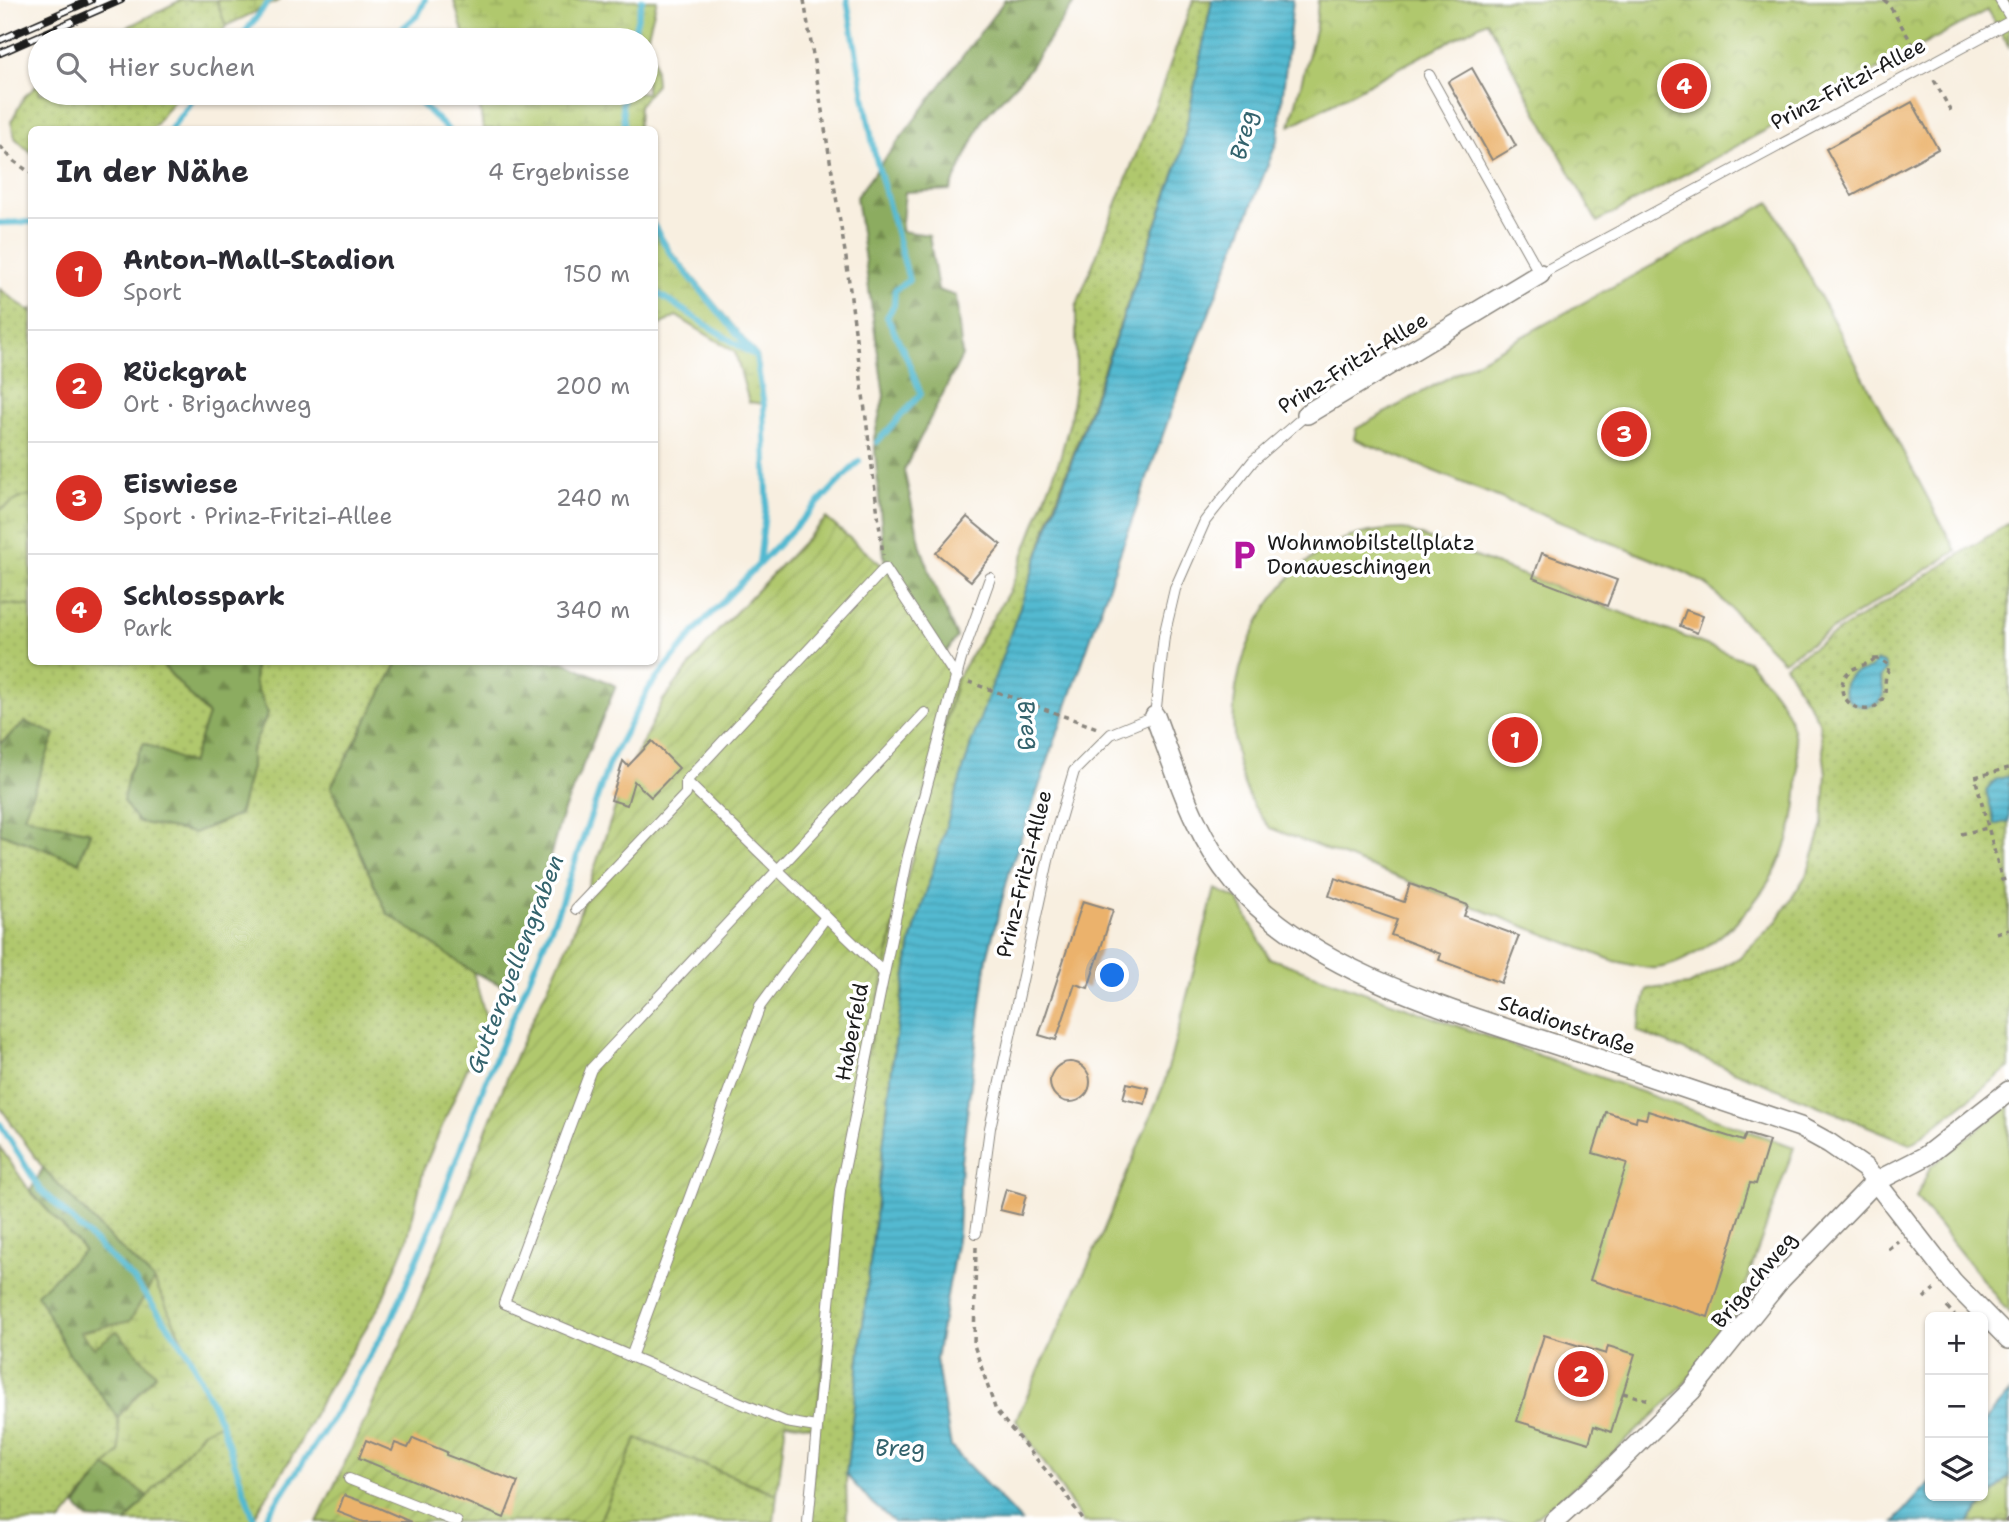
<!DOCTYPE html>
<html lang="de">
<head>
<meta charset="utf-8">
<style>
	:root { --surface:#fff; --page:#f2f2f3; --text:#2b2b33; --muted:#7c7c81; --line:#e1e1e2; --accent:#d93025 }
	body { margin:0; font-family:"Shantell Sans",sans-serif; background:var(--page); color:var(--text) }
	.controls { position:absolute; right:21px; bottom:21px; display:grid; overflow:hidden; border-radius:10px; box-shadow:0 2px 5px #0004 }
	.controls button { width:63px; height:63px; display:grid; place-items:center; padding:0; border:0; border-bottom:2px solid var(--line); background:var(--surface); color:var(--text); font:35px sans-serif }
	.you { position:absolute; left:1113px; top:976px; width:24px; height:24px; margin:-18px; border:5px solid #fff; border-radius:50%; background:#1a73e8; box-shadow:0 0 0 10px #1a73e833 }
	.badge { display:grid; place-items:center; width:46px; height:46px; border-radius:50%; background:var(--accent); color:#fff; font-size:23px; font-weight:700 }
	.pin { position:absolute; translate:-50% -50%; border:4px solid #fff; box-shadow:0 2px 7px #0006 }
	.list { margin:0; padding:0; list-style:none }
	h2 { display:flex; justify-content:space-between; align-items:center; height:91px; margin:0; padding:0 28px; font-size:30px }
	h2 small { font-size:23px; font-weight:400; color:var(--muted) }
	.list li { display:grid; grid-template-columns:46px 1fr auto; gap:21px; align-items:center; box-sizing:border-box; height:112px; padding:0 28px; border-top:2px solid var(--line) }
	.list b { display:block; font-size:26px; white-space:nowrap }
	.list p { margin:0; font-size:23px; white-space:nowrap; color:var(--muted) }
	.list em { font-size:23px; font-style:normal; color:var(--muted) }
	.icon { flex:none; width:38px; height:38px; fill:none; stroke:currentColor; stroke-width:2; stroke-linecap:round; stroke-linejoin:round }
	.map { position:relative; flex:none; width:2009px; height:1522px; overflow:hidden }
	.search { position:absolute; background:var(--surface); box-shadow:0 2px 5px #0004; left:28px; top:28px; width:630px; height:77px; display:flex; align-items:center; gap:18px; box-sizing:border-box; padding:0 24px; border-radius:38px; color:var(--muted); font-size:26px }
	.panel { position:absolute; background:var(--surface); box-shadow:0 2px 5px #0004; left:28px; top:126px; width:630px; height:539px; border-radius:10px }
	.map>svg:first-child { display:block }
</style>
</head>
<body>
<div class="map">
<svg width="2009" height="1522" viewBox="0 0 2009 1522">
	<defs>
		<pattern id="grass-dots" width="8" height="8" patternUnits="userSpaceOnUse" patternTransform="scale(1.75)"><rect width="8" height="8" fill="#b0c86d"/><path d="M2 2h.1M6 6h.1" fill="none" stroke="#97ab5e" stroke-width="1.8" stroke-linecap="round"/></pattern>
		<pattern id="forest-firs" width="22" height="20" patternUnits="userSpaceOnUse" patternTransform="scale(1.75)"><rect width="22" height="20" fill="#8cac60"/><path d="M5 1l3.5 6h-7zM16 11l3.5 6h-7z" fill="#728b4e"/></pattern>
		<pattern id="wetland-marsh" width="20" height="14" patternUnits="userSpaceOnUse" patternTransform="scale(1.75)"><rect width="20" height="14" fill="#b0c86d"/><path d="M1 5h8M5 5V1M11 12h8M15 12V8" fill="none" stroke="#97ab5e"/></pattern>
		<pattern id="park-crowns" width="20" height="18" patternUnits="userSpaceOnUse" patternTransform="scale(1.75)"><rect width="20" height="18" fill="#b0c86d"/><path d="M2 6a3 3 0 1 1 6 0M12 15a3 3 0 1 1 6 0" fill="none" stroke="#97ab5e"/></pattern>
		<pattern id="garden-furrows" width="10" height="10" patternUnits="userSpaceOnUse" patternTransform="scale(1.75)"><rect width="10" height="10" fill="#b0c86d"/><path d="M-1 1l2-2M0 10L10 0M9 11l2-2" fill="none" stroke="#97ab5e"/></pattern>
		<pattern id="water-rules" width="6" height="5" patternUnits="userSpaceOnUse" patternTransform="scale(1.75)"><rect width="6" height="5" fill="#52b9d0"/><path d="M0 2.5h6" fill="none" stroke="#479eb2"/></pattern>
	</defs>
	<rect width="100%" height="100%" fill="#fff"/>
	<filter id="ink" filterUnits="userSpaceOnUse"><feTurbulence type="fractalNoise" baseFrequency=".0143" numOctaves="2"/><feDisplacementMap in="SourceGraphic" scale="14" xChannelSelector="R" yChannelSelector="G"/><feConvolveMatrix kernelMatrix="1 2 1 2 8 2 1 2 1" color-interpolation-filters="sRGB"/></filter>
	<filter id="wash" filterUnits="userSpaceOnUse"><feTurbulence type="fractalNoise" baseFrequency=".00686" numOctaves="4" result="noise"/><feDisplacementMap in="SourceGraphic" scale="28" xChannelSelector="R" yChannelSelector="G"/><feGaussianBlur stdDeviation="1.57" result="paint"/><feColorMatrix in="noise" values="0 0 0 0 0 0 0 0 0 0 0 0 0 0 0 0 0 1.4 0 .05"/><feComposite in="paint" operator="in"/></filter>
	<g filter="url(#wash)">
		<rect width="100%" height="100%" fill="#f8efe0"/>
		<g fill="url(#grass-dots)" stroke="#667244" stroke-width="2">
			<polygon points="181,0 216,0 226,26 216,40 102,40"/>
			<polygon points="1193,0 1212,0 1180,158 1051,515 911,942 894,1050 846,1475 847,1522 808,1522 840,1190 882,979 957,678 1011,588 1060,458 1070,421 1076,379 1076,307 1160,93"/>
			<polygon points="40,83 40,93 179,93 152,129 32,130 31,153 15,138 11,122 24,97"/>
			<polygon points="0,289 29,311 32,309 31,496 22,497 0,510"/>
			<polygon points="2009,523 2009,1068 1911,1144 1637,1031 1647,989 1689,985 1739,958 1777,921 1807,874 1823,825 1826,773 1819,722 1785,665"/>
			<polygon points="0,603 31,606 32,662 160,662 208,715 191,765 144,743 128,774 251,767 251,751 268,713 254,682 255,662 398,662 331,787 387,913 473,972 487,1022 424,1168 407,1241 380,1305 320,1402 296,1450 251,1522 126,1522 202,1432 220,1423 154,1280 108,1236 43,1168 0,1107 0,833 79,862 90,833 23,816 25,722 0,744"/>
			<polygon points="0,1147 30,1191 84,1250 68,1352 118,1417 120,1452 106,1466 61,1522 0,1522"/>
			<polygon points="636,1438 777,1494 774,1522 599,1522"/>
		</g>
		<g fill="url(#forest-firs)" stroke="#54643e" stroke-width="2">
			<polygon points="1005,0 1076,0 1027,72 983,119 950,190 905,192 901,231 929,235 938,290 956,296 962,356 904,470 921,547 935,587 957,637 944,655 885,568 874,438 884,396 856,197"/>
			<polygon points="160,662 255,662 254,682 268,713 251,751 251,767 239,815 194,833 138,822 123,801 128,774 144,743 191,764 208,715"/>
			<polygon points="398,662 565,662 616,686 562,815 512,990 473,972 387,913 331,787"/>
			<polygon points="25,722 55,734 24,816 90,832 79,862 0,833 0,744"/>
			<polygon points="43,1168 108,1236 154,1280 130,1321 117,1330 156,1374 118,1417 68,1352 37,1294 84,1250 30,1191"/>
			<polygon points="106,1466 148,1496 126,1522 88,1519 76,1506"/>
		</g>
		<g fill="url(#wetland-marsh)" stroke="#667244" stroke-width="2">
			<polygon points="216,0 280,0 226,26"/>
			<polygon points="454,0 657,0 646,42 646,40 465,40"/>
			<polygon points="646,48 654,61 656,84 639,106 638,129 483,129 478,93 646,93"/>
			<polygon points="654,223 672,252 758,356 765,404 749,402 735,352 676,316 657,327 655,326"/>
			<polygon points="31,496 31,606 0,603 0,510 22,497"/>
			<polygon points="154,1280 221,1423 202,1432 148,1496 106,1466 120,1452 118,1417 156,1374 117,1331 94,1348 80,1332 130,1321"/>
		</g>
		<g fill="url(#park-crowns)" stroke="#667244" stroke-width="2">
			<polygon points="1318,0 2009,0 2009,47 1987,10 1597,222 1487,21 1290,126 1316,26"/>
			<polygon points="2009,1476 2009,1522 1968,1522"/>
		</g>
		<polygon fill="url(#garden-furrows)" stroke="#667244" stroke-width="2" points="826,518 885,568 957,678 908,856 840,1190 816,1427 786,1422 777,1494 637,1438 599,1522 317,1522 404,1337 517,1053 572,935 624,781 663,700 717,632"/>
		<g fill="#b0c86d" stroke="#667244" stroke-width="2">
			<polygon points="1770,202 1956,551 1783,661 1706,584 1686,573 1354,439 1356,429 1599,294"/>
			<path d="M1403 529 1748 661C1762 678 1781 696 1789 717 1804 756 1799 816 1783 854 1769 888 1743 919 1714 941 1699 952 1676 966 1657 968 1644 970 1627 963 1614 961L1270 828C1263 818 1253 808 1249 797 1209 707 1249 588 1336 543 1357 532 1380 530 1403 529Z"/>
			<polygon points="1215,889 1238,899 1269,958 1794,1147 1729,1332 1670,1400 1590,1474 1529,1522 1083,1522 1016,1420 1099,1241 1164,1084"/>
			<polygon points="2009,1105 2009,1313 1916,1197 1931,1166"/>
		</g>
		<g fill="url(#water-rules)" stroke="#376a76" stroke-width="2">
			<polygon points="1212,0 1293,0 1278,139 1183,379 1121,551 1010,870 987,958 961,1161 958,1233 936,1359 951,1447 1022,1522 894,1522 873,1504 846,1475 894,1050 911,942 971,744 1180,158"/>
			<path d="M1877 661 1884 663 1886 670 1880 678C1899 722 1825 709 1849 677 1855 670 1862 673 1869 669 1872 667 1874 664 1877 661Z"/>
			<polygon points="2009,776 2009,821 1995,825 1986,790 1995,780"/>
			<polygon points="2009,1393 2009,1476 1968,1522 1894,1522 1930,1482 1930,1496 1983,1496 1983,1423"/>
		</g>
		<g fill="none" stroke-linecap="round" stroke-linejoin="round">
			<g stroke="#52b9d0" stroke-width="6">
				<polyline points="847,0 874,151 909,280 895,290 894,305 887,317 906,356 921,394 877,442"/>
				<polyline points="239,40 270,0"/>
				<polyline points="394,40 397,33 418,15 425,0"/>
				<polyline points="632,40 642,0"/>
				<polyline points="410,93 448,130"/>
				<polyline points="624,93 622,106 625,130"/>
				<polyline points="170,130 198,93"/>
				<polyline points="0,223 32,222"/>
				<polyline points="654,226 670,253 756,357 764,405 767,497 759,563"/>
				<polyline points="654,291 750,353"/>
				<polyline points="0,1124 40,1189 134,1280 187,1351 221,1423 255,1522"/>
				<polyline points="263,1522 334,1416 392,1318 437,1212 485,1083 558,911 609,763 649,688 701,624 859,461"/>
			</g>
		</g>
		<g id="blocks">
			<g fill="#ebb26c">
				<polygon points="1472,68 1516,146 1492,160 1448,82"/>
				<polygon points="1912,102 1938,149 1852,196 1826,149"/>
				<polygon points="967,517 1001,545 971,581 936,553"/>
				<polygon points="1542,553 1617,580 1607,606 1533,578"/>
				<polygon points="1686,610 1703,616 1697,633 1680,626"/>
				<polygon points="652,741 679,768 651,797 634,781 627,805 611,800 623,761 628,766"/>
				<polygon points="1335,878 1404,902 1410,884 1468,905 1464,916 1519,936 1501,983 1439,960 1441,954 1391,935 1397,920 1329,896"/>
				<polygon points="1083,901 1113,910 1088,988 1075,984 1056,1040 1039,1035"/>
				<circle cx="1070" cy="1082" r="20"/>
				<polygon points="1127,1083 1149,1088 1145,1104 1123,1099"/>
				<polygon points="1648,1111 1743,1141 1746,1134 1769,1141 1756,1184 1750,1183 1708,1317 1590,1280 1627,1163 1593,1153 1606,1112 1636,1121 1637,1117 1646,1119"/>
				<polygon points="1006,1189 1026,1195 1021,1215 1000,1210"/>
				<polygon points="1544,1335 1606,1354 1608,1346 1635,1354 1611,1432 1594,1426 1589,1443 1517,1421"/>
				<polygon points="413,1438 447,1452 446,1455 518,1482 504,1518 359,1458 366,1440 392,1451 395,1443 408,1448"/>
				<polygon points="344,1495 372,1505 411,1522 364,1522 338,1512"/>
			</g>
		</g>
	</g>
	<g filter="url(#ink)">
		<use href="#blocks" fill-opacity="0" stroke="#8a867e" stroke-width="2"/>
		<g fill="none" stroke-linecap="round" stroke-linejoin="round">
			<g stroke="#8a867e" stroke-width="12">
				<g id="lane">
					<polyline points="2000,0 2009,15"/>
					<polyline points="1429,75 1540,274 2009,22"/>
					<polyline points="686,781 883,972"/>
					<polyline points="576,909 686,794 686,781 885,568 957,678"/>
					<polyline points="976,1233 990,1128 1049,856 1074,771 1111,734 1155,716 1164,636 1175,589 1205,521 1253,461 1307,414"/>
					<polyline points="631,1357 760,1006 826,917"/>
					<polyline points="816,1427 786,1422 504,1303 591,1069 925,713"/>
					<polyline points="349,1479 457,1522"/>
					<polyline points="808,1522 840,1190 908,856 961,659 990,578"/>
				</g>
			</g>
			<g stroke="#8a867e" stroke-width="22">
				<g id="street">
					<polyline points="1307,414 1540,274"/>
					<path d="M1155 716C1177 774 1193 833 1234 882 1310 972 1456 1012 1563 1047 1642 1074 1721 1100 1800 1127L1829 1143 1865 1168 1953 1282 2009 1339"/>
					<polyline points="1554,1522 1605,1476 1691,1391 1780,1280 1875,1182 1926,1156 2009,1091"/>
				</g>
			</g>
			<g stroke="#8a867e" stroke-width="3.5" stroke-dasharray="5 5" stroke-linecap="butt">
				<polyline points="804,0 846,258 883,555"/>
				<polyline points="1884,0 1888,3 1919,55"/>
				<polyline points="1934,80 1953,115"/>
				<polyline points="0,146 14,161 32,174"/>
				<path d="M1874 659H1880L1889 665C1889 669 1887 672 1886 676 1884 683 1887 691 1883 698 1869 724 1829 700 1846 675 1853 665 1866 667 1874 659Z"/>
				<polyline points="969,682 1097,728"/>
				<polyline points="2009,768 1975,777 2002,880 2009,878"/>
				<polyline points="1961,834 1988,828"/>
				<polyline points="1996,933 2009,929"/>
				<polyline points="976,1247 974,1345 996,1411 1065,1493 1084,1522"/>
				<polyline points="1888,1249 1898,1241"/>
				<polyline points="1924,1298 1934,1289"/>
				<polyline points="1947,1307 1956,1317"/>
				<polyline points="1623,1393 1652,1401"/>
				<polyline points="2005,1522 2009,1518"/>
			</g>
			<use href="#lane" stroke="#fff" stroke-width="10"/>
			<use href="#street" stroke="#fff" stroke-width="19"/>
			<g stroke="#1c1c1c" stroke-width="8">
				<g id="rail">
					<polyline points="0,40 91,0"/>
					<polyline points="0,53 121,0"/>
				</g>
			</g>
			<use href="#rail" stroke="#fff" stroke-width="5" stroke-dasharray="16" stroke-linecap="butt"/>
		</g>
	</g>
	<defs>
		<g id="parking-bare" transform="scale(2.415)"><path d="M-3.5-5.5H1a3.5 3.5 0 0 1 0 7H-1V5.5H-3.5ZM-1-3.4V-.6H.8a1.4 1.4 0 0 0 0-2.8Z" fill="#b5179e" stroke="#fff" stroke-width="2.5" paint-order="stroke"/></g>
	</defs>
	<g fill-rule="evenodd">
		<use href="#parking-bare" x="1244" y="555"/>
	</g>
	<g text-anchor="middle" stroke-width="7" stroke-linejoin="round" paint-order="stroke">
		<g font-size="21" fill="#1c1c1c" stroke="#fff">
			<text transform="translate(1848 84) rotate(-28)" y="7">Prinz-Fritzi-Allee</text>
			<text transform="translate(1353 363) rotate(-32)" y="7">Prinz-Fritzi-Allee</text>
			<text transform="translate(1024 874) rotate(-76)" y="7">Prinz-Fritzi-Allee</text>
			<text transform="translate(1567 1025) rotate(19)" y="7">Stadionstraße</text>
			<text transform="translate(852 1032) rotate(-79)" y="7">Haberfeld</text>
			<text transform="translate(1754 1280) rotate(-50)" y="7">Brigachweg</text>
		</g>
		<g font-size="21" fill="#1c1c1c" stroke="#fff" text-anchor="start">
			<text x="1267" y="550">Wohnmobilstellplatz<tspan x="1267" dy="24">Donaueschingen</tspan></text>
		</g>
		<g font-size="23" font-style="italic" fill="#34636d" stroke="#fff">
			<text transform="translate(1243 135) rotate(-77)" y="8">Breg</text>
			<text transform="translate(1029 725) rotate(82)" y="8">Breg</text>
			<text transform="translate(515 964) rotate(-69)" y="8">Gutterquellengraben</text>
			<text x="900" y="1456">Breg</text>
		</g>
	</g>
</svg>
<div class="controls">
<button>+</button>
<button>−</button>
<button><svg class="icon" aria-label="layers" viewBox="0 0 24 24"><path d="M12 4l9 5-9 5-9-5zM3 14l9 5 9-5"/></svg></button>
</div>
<div class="you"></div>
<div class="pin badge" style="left:1515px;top:740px">1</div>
<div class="pin badge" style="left:1581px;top:1374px">2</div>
<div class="pin badge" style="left:1624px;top:434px">3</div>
<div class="pin badge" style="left:1684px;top:86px">4</div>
<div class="search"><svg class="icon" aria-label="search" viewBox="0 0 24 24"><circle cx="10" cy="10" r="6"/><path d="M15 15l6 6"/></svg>Hier suchen</div>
<section class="panel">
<h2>In der Nähe<small>4 Ergebnisse</small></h2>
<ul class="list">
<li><span class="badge">1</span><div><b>Anton-Mall-Stadion</b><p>Sport</p></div><em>150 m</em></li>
<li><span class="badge">2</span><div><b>Rückgrat</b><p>Ort · Brigachweg</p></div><em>200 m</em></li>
<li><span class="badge">3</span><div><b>Eiswiese</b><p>Sport · Prinz-Fritzi-Allee</p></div><em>240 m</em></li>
<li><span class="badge">4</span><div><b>Schlosspark</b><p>Park</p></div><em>340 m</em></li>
</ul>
</section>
</div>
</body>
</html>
